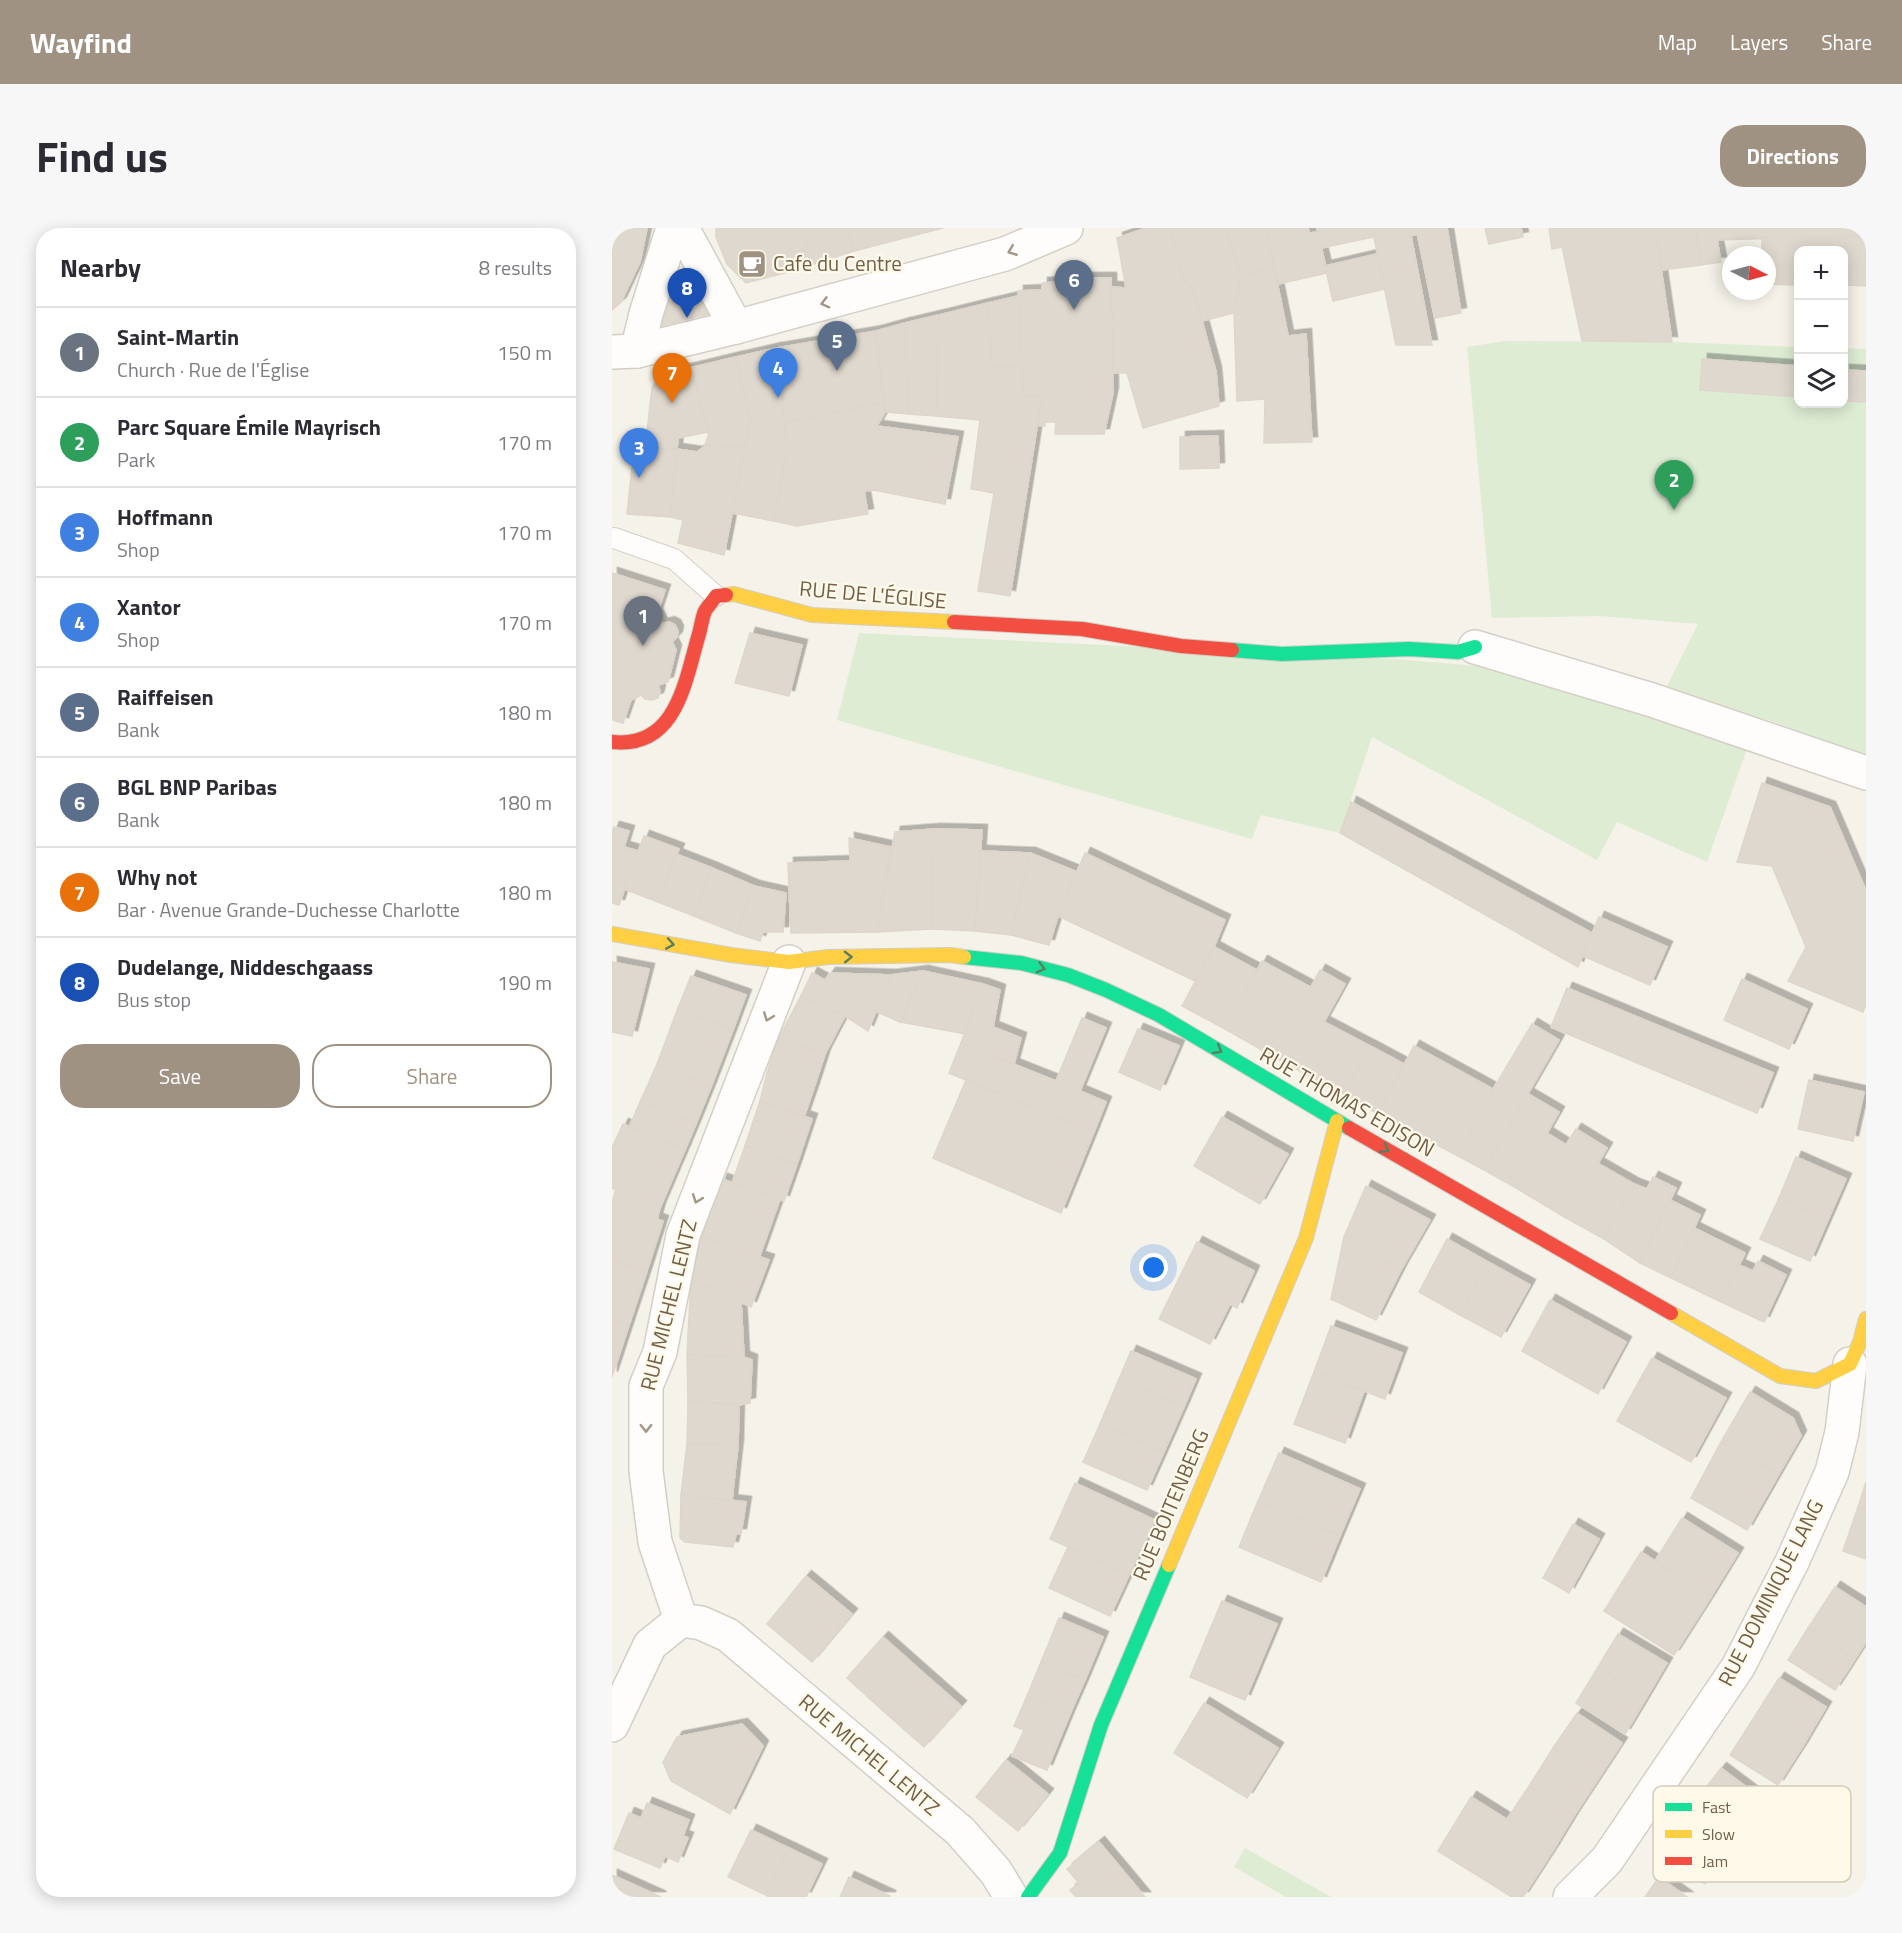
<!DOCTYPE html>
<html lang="en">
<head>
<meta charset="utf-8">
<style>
	:root { --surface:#fff; --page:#f7f7f7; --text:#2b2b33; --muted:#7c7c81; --line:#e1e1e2; --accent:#a09282 }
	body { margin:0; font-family:"Titillium Web",sans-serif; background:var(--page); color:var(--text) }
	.controls { position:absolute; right:18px; top:18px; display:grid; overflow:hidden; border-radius:12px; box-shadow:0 3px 15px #0003 }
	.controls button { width:54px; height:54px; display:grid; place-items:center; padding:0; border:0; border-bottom:2px solid var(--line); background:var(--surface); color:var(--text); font:30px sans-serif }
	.compass { position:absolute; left:1110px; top:18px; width:54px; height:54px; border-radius:50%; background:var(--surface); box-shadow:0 3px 15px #0003; rotate:96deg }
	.you { position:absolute; left:542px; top:1040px; width:21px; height:21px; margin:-15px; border:4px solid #fff; border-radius:50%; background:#1a73e8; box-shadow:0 0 0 9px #1a73e833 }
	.badge { display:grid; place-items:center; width:39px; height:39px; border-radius:50%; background:var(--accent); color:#fff; font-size:20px; font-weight:700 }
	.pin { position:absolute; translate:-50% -50px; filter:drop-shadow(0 2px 3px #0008) }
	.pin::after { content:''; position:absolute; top:32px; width:21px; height:18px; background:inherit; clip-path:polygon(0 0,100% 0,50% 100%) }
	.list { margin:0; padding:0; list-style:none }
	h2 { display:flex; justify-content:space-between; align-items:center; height:78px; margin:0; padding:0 24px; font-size:26px }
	h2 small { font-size:20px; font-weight:400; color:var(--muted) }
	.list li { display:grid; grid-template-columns:39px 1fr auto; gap:18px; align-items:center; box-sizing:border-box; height:90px; padding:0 24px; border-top:2px solid var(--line) }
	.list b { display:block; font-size:22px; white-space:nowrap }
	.list p { margin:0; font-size:20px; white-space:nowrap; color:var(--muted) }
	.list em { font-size:20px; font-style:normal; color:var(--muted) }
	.actions { display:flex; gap:12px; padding:18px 24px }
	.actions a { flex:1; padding:14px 0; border:2px solid var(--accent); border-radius:24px; text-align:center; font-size:21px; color:var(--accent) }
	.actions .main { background:var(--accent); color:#fff }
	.icon { flex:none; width:33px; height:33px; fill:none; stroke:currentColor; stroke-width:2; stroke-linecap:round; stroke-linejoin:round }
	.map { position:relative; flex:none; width:1254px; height:1669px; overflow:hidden; border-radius:24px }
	header { display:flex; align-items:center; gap:36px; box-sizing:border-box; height:84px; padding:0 30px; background:var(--accent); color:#fff }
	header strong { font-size:28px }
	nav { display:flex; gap:33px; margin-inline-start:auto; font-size:21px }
	.intro { display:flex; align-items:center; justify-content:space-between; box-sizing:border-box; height:144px; padding:0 36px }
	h1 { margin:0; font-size:42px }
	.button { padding:15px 27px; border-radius:24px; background:var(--accent); color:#fff; font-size:21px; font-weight:700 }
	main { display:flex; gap:36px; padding:0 36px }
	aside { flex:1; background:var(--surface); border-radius:24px; box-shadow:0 3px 15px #0003 }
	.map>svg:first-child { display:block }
</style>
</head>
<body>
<header>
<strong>Wayfind</strong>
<nav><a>Map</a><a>Layers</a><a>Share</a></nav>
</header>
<div class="intro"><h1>Find us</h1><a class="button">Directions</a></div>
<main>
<aside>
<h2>Nearby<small>8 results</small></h2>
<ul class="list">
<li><span class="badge" style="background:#6b7280">1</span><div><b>Saint-Martin</b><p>Church · Rue de l'Église</p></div><em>150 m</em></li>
<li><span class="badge" style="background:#2e9e5b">2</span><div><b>Parc Square Émile Mayrisch</b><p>Park</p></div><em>170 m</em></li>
<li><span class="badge" style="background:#3f7fe0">3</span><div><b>Hoffmann</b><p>Shop</p></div><em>170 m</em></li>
<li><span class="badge" style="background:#3f7fe0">4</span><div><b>Xantor</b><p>Shop</p></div><em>170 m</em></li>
<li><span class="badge" style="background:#5c6f8a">5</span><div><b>Raiffeisen</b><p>Bank</p></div><em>180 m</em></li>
<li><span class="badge" style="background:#5c6f8a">6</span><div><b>BGL BNP Paribas</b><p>Bank</p></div><em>180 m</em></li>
<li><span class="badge" style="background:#e8710a">7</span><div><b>Why not</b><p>Bar · Avenue Grande-Duchesse Charlotte</p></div><em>180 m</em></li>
<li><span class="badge" style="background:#1a4fb4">8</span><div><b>Dudelange, Niddeschgaass</b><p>Bus stop</p></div><em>190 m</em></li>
</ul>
<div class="actions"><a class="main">Save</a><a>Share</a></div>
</aside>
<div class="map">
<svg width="1254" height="1669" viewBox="0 0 1254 1669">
	<defs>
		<filter id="shadow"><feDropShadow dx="5.5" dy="-5.5" stdDeviation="0" flood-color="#0004"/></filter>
	</defs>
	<rect width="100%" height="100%" fill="#f5f2e9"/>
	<g fill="#deecd4">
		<polygon points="893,113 1060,114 1186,119 1186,176 1232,176 1232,120 1254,121 1254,529 1162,494 1053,462 1086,396 988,388 880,390 855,119"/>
		<polygon points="247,405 797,432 877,439 964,461 1135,521 1095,634 1005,594 985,632 760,509 728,605 649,587 640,611 225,492"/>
		<polygon points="633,1620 719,1669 674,1669 622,1639"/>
	</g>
	<g fill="#dfd8ce" stroke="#ded6cb" stroke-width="1.5" filter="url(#shadow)">
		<polygon points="0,0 35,0 28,34 9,74 0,82"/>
		<polygon points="104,0 200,0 184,42 134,55 115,36 104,9"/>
		<polygon points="200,0 236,0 242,23 184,42"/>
		<polygon points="236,0 331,0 242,23"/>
		<polygon points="534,0 558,0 573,55 581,60 604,144 607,178 531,200 515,145 501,145 500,59 514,60 505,10"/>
		<polygon points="558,0 614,0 629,49 622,85 590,93 581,60 573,55"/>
		<polygon points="614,0 654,0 662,39 629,49"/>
		<polygon points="654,0 696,0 697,5 706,4 715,45 666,56"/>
		<polygon points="705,0 760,0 762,9 709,20"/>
		<polygon points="760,0 804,0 805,6 799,8 820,117 784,117"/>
		<polygon points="804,0 835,0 849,85 823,90"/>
		<polygon points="873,0 909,0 911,9 877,16"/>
		<polygon points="937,0 1043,0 1060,114 970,113 950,19 940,21"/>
		<polygon points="1043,0 1084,0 1089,37 1050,42"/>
		<polygon points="1084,0 1254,0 1254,8 1105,12 1109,34 1089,37"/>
		<polygon points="1254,8 1254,58 1232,57 1232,22 1186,22 1186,57 1155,56 1155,27 1150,27 1150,9"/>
		<polygon points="765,26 773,61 721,73 713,38"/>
		<polygon points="662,39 676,108 694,106 700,214 652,215 653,171 625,173 622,85 629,49"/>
		<polygon points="453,50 499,50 501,165 492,206 443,206 444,194 433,194 433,198 424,197 430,168 411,167 406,63 430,62 430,55 452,54"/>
		<polygon points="91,59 97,86 51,97 45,71"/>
		<polygon points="406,68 410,138 380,140 376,75"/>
		<polygon points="376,75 380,140 410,138 411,167 430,168 398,368 366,363 382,265 359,261 368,192 324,188 327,87"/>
		<polygon points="327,87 324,188 296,186 293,95"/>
		<polygon points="293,95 296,186 273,184 264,103"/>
		<polygon points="264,103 271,174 172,195 164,120"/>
		<polygon points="164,120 175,222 162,293 120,285 138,193 124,129"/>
		<polygon points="124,129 138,193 133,219 93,218 97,204 78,140"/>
		<polygon points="1090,131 1186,138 1186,169 1088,162"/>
		<polygon points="78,140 97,204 66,210 65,221 33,221 40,160 48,146"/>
		<polygon points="1232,142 1254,143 1254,174 1232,173"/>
		<polygon points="271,174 273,184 265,198 346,209 333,276 262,262 252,263 256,286 185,298 162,293 175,222 172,195"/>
		<polygon points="606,208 607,240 568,241 568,209"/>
		<polygon points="93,218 133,219 112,327 66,315 71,292 58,289 65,221 85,224"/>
		<polygon points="22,220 65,221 58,289 15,286"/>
		<polygon points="0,345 53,362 45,386 50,396 57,394 63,397 66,403 65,409 60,414 64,422 56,454 46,457 48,463 46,470 40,472 33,471 29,467 19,472 11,495 0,492"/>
		<polygon points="138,405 190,417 177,468 123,455"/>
		<polygon points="1150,555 1218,579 1225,595 1254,663 1254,776 1251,784 1176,753 1194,719 1160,638 1125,634"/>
		<polygon points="739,574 980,705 966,739 728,605"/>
		<polygon points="2,599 17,603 12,619 26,623 7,677 0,675 0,604"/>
		<polygon points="322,601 370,602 363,703 319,701"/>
		<polygon points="322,601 319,701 265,704 283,604"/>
		<polygon points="32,608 67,621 46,674 12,661"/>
		<polygon points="237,610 279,619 265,704 179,705 176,635 238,633"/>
		<polygon points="369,623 418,625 399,707 363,703"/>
		<polygon points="418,625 465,644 446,688 437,717 399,707"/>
		<polygon points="473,625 613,692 602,719 583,753 446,688"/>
		<polygon points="64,626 100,640 82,688 46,674"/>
		<polygon points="100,640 142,658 124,705 82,688"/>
		<polygon points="142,658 174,665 171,704 151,704 148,713 124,705"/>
		<polygon points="987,689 1055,719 1038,757 971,728"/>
		<polygon points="602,719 645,742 613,801 570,778"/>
		<polygon points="650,733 700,760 662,829 613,801"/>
		<polygon points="0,734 37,741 20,808 0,804"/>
		<polygon points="708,742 733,756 712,794 758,818 732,867 662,829"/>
		<polygon points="311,743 371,756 353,806 288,794"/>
		<polygon points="311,743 288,794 263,783 279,747"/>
		<polygon points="200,745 213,752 218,745 279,747 256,803 233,788 189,768"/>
		<polygon points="79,748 134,767 121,802 66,780"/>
		<polygon points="1130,751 1195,781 1177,821 1112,792"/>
		<polygon points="371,756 388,762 381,799 409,810 402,836 349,815"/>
		<polygon points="955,760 1161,845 1145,885 939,799"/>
		<polygon points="189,768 233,788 213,826 166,811"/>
		<polygon points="66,780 121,802 99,859 45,836"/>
		<polygon points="470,790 494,800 468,863 494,874 482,904 337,845 349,815 444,853"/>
		<polygon points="920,796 947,812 872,942 846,928 881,861"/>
		<polygon points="526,801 567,818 548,862 507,844"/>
		<polygon points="166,811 213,826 202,860 155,845"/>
		<polygon points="758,818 792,836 766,886 732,867"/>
		<polygon points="802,818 881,861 846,928 766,886"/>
		<polygon points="45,836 99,859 84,896 29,872"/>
		<polygon points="155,845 202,860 192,889 148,873"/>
		<polygon points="354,852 482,904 449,985 321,930"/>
		<polygon points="1197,852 1252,864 1241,913 1186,901"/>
		<polygon points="916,866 947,884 904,960 872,942"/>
		<polygon points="29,872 84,896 73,922 17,899"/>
		<polygon points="148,873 200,891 185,936 133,918"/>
		<polygon points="610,889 676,926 648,976 582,938"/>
		<polygon points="11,896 73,922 48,980 0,960 0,920"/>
		<polygon points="964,901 995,920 954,990 904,960 935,905 954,917"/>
		<polygon points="133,918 185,936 172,973 120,955"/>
		<polygon points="1184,929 1234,951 1216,992 1167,970"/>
		<polygon points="985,935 1022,956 992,1011 954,990"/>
		<polygon points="1041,949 1064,960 1028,1035 992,1011 1022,956 1035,961"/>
		<polygon points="110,951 168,971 147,1030 90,1009"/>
		<polygon points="754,958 818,992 789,1042 732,1009"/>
		<polygon points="4,961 48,980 45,991 51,993 35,1043 0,1032 0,974"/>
		<polygon points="1167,970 1216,992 1198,1033 1148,1011"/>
		<polygon points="1058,972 1088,987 1059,1050 1028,1035"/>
		<polygon points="1082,1000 1133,1025 1109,1074 1059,1050"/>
		<polygon points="90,1009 157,1032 139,1079 79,1051"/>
		<polygon points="732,1009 789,1042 764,1092 719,1071"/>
		<polygon points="835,1011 876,1034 848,1087 807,1064"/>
		<polygon points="585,1014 642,1043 625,1080 618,1076 598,1116 547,1091"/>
		<polygon points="0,1032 35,1043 17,1097 0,1091"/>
		<polygon points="1146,1033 1174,1047 1152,1094 1109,1074 1127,1037 1141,1043"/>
		<polygon points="876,1034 918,1057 889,1109 848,1087"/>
		<polygon points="79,1051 129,1074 132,1129 75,1127"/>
		<polygon points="938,1072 976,1093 947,1144 910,1123"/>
		<polygon points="0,1091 17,1097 0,1149"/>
		<polygon points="976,1093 1014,1114 986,1166 947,1144"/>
		<polygon points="719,1098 790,1125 773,1171 702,1144"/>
		<polygon points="519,1123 584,1151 572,1179 507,1151"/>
		<polygon points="75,1127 132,1129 140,1132 138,1175 127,1177 76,1173"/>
		<polygon points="1040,1130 1114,1170 1079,1234 1005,1193"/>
		<polygon points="702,1144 752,1163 733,1215 682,1196"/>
		<polygon points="507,1151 572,1179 552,1224 488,1196"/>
		<polygon points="1138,1164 1181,1190 1189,1208 1167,1246 1109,1214"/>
		<polygon points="76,1173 127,1177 126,1217 75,1216"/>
		<polygon points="488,1196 552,1224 535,1262 471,1234"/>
		<polygon points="1109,1214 1167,1246 1135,1302 1079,1270"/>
		<polygon points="75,1216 126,1217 120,1272 69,1267"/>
		<polygon points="667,1225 748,1261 728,1308 646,1273"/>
		<polygon points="1254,1254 1254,1282 1246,1279"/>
		<polygon points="463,1255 543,1292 517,1347 438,1311"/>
		<polygon points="69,1267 134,1274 129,1306 124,1306 121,1319 73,1314 68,1310"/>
		<polygon points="646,1273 728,1308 709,1354 627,1319"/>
		<polygon points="1246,1279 1254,1282 1254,1331 1231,1323"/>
		<polygon points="1070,1290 1126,1325 1099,1369 1043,1333"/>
		<polygon points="961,1296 987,1311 957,1365 931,1350"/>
		<polygon points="456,1319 517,1347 498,1388 437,1360"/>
		<polygon points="1029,1324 1099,1369 1062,1427 992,1383"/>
		<polygon points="194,1348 240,1386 200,1434 155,1396"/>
		<polygon points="1223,1359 1254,1379 1254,1414 1243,1431 1196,1400"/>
		<polygon points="610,1373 665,1396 633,1472 578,1449"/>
		<polygon points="447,1390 491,1409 473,1452 429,1434"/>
		<polygon points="1196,1400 1243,1431 1223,1462 1176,1432"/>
		<polygon points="1006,1406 1055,1435 1035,1469 986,1439"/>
		<polygon points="271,1409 307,1441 270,1482 235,1450"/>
		<polygon points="429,1434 473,1452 458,1486 415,1468"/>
		<polygon points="986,1439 1035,1469 1013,1506 964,1475"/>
		<polygon points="307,1441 349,1478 312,1519 270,1482"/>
		<polygon points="1167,1450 1214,1479 1191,1518 1143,1488"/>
		<polygon points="415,1468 458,1486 435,1542 400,1528 412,1502 402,1498"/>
		<polygon points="592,1475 666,1520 635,1570 562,1525"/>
		<polygon points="965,1485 1010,1515 987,1550 941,1520"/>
		<polygon points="1143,1488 1191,1518 1166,1557 1118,1527"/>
		<polygon points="130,1496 151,1518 118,1586 59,1553 51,1534 65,1509"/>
		<polygon points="941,1520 987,1550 962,1588 917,1558"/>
		<polygon points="394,1532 436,1566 406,1603 364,1569"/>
		<polygon points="1109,1540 1154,1574 1122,1616 1077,1582"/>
		<polygon points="917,1558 962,1588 942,1621 895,1591"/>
		<polygon points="859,1569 942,1621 911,1669 900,1669 826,1623"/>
		<polygon points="35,1575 77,1592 71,1608 76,1610 66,1634 53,1628 48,1640 2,1621 17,1585 29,1590"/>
		<polygon points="1077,1582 1122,1616 1093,1656 1048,1622"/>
		<polygon points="139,1602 177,1620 154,1667 116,1649"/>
		<polygon points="487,1614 533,1669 464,1669 458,1662 467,1655 455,1641"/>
		<polygon points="177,1620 210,1636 194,1669 157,1669 154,1667"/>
		<polygon points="0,1647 49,1669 0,1669"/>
		<polygon points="237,1649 278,1668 278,1669 228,1669"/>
		<polygon points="1047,1649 1075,1669 1033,1669"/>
	</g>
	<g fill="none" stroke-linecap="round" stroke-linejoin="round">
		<g stroke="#d4cfc6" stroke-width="22">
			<polyline id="lane" points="2,310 62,331 104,368"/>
		</g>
		<g stroke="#d4cfc6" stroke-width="36">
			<g id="street">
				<polyline points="70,0 124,99"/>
				<polyline points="25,123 34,86 61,0"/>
				<polyline points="0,124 25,123 124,99 393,26 454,0"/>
				<polyline points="863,419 1040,472 1254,545"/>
				<polyline points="69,1392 43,1314 34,1243 34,1158 48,1124 71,1007 177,734"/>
				<polyline points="69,1392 89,1395 116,1407 348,1603 384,1644 399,1669"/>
				<polyline points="0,1497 38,1417 69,1392"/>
				<polyline points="958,1669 995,1632 1126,1439 1180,1334 1220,1244 1230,1204 1238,1136"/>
			</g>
		</g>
		<g stroke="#d3cec4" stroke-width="16">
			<g id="fast">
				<polyline points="620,422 670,426 797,421 846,424 863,419"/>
				<polyline points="352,729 409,735 456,747 494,762 547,787 737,900"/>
				<polyline points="416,1669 448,1625 489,1497 557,1337"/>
			</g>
		</g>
		<g stroke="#d3cec4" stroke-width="16">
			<g id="slow">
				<polyline points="114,367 122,366 200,387 342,394"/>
				<polyline points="0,706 119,727 177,734 216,729 338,727 352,729"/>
				<polyline points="1059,1085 1168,1148 1204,1153 1238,1136 1248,1114 1254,1091"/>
				<polyline points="557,1337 694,1010 725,893"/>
			</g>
		</g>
		<g stroke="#d3cec4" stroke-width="16">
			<g id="jam">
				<polyline points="342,394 470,401 569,418 620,422"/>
				<path d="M0 514C65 521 73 453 87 406 89 399 90 390 93 383 96 378 101 373 104 368L114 367"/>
				<polyline points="737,900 1059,1085"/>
			</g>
		</g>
		<use href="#lane" stroke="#fefdfc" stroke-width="20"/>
		<use href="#street" stroke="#fefdfc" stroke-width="33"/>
		<use href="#fast" stroke="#16e098" stroke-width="14"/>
		<use href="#slow" stroke="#ffcf43" stroke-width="14"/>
		<use href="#jam" stroke="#f24e42" stroke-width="14"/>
	</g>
	<defs><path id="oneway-chevron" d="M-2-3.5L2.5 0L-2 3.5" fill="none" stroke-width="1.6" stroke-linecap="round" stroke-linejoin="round" transform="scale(1.5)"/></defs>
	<g stroke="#a39688">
		<use href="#oneway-chevron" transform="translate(400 23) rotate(158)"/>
		<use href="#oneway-chevron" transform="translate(213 75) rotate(165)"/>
		<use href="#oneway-chevron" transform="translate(156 789) rotate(111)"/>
		<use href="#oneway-chevron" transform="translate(85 971) rotate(111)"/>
		<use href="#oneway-chevron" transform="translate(34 1200) rotate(90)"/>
	</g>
	<g stroke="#5b7f5e">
		<use href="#oneway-chevron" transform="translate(58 716) rotate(10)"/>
		<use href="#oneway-chevron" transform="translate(236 729) rotate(-1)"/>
		<use href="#oneway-chevron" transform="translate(429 740) rotate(14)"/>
		<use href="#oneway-chevron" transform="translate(606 822) rotate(31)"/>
		<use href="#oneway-chevron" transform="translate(773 921) rotate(30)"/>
	</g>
	<defs>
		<g id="cafe-square" transform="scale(1.5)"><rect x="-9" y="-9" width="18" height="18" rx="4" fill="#a09282" stroke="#fef9e9"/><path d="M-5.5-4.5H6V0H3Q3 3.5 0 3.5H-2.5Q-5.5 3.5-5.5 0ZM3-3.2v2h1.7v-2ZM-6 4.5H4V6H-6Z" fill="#fff"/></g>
	</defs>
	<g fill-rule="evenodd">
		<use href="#cafe-square" x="140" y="36"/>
	</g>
	<g text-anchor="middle" stroke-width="4.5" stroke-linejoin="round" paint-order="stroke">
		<g font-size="21" fill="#725f4a" stroke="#fef9e9" text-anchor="start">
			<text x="161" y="43">Cafe du Centre</text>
		</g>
		<g font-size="21" fill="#725f4a" stroke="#fef9e9">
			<text transform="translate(261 367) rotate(5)" y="7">RUE DE L'ÉGLISE</text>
			<text transform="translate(735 874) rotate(30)" y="7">RUE THOMAS EDISON</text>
			<text transform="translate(57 1077) rotate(-76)" y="7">RUE MICHEL LENTZ</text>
			<text transform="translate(559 1277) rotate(-67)" y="7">RUE BOITENBERG</text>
			<text transform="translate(1159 1365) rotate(-63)" y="7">RUE DOMINIQUE LANG</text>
			<text transform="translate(257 1527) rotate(40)" y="7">RUE MICHEL LENTZ</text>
		</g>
	</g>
	<rect x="1041" y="1558" width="198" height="96" rx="9" fill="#fef9e9" stroke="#d4cbb9" stroke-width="1.5"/>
	<rect x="1053" y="1575" width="27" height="8" fill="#16e098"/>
	<rect x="1053" y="1602" width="27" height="8" fill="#ffcf43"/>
	<rect x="1053" y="1629" width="27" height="8" fill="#f24e42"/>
	<g font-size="16" fill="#725f4a">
		<text x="1090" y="1585">Fast</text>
		<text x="1090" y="1612">Slow</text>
		<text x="1090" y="1639">Jam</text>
	</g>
</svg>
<div class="controls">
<button>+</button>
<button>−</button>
<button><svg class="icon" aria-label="layers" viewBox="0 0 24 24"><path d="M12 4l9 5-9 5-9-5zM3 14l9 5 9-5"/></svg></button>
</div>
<svg class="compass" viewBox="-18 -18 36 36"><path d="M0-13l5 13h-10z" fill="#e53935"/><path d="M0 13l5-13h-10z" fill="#7c7c81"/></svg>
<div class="you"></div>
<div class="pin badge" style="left:31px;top:418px;background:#6b7280">1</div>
<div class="pin badge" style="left:1062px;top:282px;background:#2e9e5b">2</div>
<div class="pin badge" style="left:27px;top:250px;background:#3f7fe0">3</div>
<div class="pin badge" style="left:166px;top:170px;background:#3f7fe0">4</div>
<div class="pin badge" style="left:225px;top:143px;background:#5c6f8a">5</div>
<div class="pin badge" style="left:462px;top:82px;background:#5c6f8a">6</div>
<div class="pin badge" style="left:60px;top:175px;background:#e8710a">7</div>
<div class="pin badge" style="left:75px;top:90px;background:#1a4fb4">8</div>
</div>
</main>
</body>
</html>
